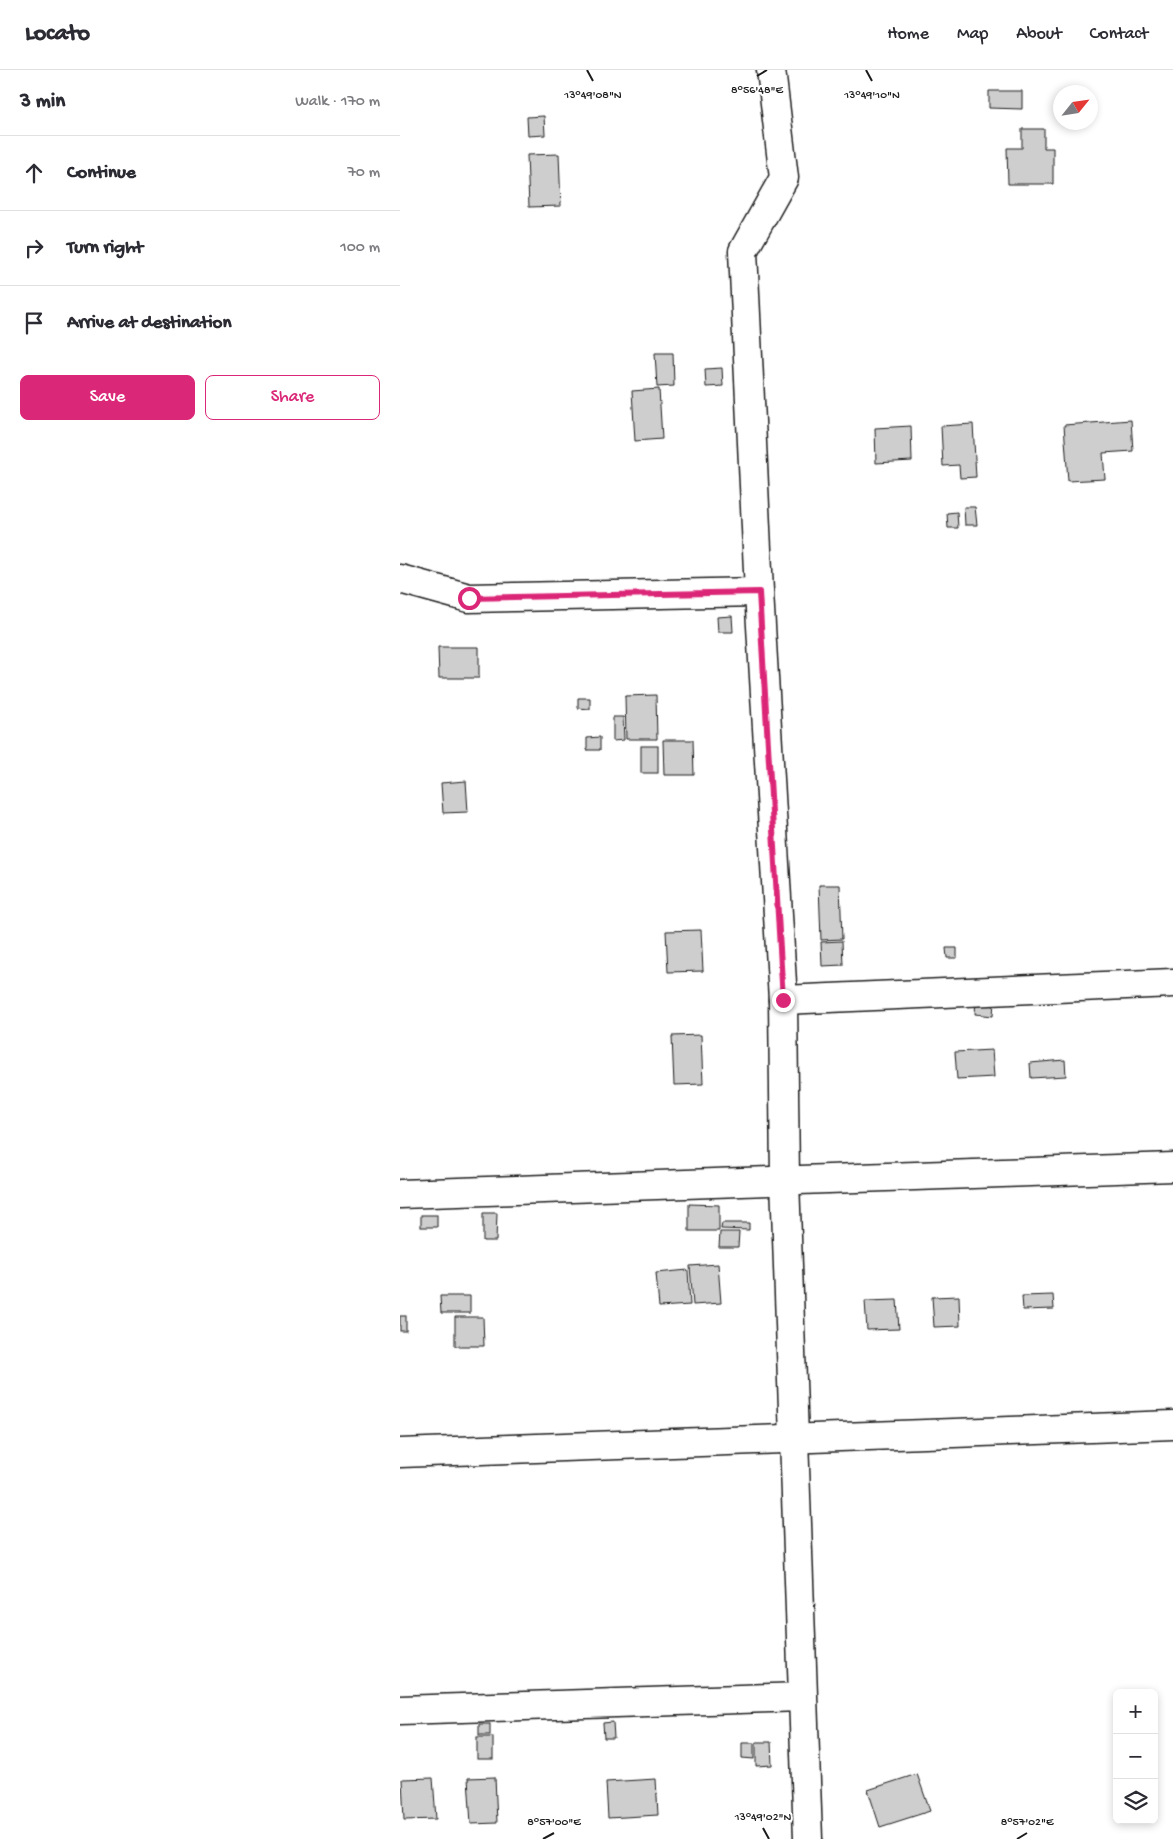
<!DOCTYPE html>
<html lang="en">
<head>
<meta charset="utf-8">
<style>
	:root { --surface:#fff; --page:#f2f2f3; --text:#2b2b33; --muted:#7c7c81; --line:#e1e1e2; --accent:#db2777 }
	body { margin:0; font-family:"Gochi Hand",sans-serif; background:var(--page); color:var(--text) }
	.controls { position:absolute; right:15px; bottom:15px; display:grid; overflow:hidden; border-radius:8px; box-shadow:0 2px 8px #0003 }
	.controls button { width:45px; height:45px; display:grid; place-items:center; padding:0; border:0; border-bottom:1px solid var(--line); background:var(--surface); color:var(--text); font:25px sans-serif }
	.compass { position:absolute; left:653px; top:15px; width:45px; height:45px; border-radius:50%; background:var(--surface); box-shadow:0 2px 8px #0003; rotate:60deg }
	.stop { position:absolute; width:15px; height:15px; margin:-11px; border:4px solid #db2777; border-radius:50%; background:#fff }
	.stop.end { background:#db2777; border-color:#fff; box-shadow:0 1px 5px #0008 }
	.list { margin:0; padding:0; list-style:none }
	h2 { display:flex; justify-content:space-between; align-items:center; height:65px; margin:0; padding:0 20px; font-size:21px }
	h2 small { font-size:16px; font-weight:400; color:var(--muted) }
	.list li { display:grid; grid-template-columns:32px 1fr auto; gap:15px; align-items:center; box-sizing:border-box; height:75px; padding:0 20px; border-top:1px solid var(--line) }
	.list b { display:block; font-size:19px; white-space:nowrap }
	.list em { font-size:16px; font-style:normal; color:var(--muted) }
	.actions { display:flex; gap:10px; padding:15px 20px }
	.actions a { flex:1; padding:11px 0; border:1px solid var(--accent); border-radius:8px; text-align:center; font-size:18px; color:var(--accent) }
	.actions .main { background:var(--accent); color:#fff }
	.icon { flex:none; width:28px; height:28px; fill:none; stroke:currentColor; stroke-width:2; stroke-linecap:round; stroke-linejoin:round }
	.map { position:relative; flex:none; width:773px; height:1769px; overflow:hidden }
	header { display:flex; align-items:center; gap:30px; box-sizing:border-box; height:70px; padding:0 25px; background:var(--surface); border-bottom:1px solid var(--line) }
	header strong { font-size:24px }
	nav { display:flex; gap:28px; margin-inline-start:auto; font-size:18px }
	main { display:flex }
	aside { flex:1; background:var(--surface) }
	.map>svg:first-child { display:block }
</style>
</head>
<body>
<header>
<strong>Locato</strong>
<nav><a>Home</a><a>Map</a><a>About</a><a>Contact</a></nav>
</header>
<main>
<aside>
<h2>3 min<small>Walk · 170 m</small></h2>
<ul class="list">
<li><svg class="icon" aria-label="ahead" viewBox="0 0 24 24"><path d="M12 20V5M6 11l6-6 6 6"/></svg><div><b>Continue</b></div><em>70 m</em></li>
<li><svg class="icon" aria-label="right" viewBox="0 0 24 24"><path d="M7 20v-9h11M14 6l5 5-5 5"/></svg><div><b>Turn right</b></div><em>100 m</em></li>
<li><svg class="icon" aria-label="arrive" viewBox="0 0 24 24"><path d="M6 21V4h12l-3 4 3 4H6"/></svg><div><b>Arrive at destination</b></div></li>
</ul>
<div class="actions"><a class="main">Save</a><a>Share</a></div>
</aside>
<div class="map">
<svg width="773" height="1769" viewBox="0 0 773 1769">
	<rect width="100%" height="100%" fill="#fff"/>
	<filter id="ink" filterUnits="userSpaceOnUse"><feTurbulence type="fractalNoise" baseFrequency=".02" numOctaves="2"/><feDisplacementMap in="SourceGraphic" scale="10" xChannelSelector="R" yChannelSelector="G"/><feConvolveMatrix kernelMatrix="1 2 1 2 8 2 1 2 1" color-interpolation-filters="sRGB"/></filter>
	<g filter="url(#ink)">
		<g fill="#cecece" stroke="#1c1c1c">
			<polygon points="589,21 622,21 622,39 589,38"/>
			<polygon points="144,46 145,65 128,66 127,47"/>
			<polygon points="622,59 644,59 644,78 653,78 653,114 608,114 607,78 622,78"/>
			<polygon points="159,84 161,136 129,137 127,85"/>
			<polygon points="255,283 273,283 274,316 257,317"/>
			<polygon points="322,298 323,316 306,317 305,299"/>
			<polygon points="259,319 262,369 235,371 232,321"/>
			<polygon points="731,350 733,381 703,383 705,409 668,411 664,355"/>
			<polygon points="573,354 576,407 560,408 559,395 543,396 541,356"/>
			<polygon points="511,356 512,391 476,393 475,358"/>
			<polygon points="564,437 575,437 577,455 565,455"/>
			<polygon points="557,442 558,458 548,458 547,443"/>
			<polygon points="332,546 333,562 318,562 317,547"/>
			<polygon points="38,577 79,577 79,608 39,608"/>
			<polygon points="256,625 257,669 226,669 225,626"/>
			<polygon points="178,628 190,628 190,639 178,638"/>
			<polygon points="213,647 223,647 224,670 213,671"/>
			<polygon points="200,667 200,680 187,680 187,668"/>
			<polygon points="263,670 293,670 294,705 264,705"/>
			<rect x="241" y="676" width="17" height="27"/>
			<polygon points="66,711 68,742 43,743 41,713"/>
			<polygon points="419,815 440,815 442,869 421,870"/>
			<polygon points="301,860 303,901 268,902 266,861"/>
			<polygon points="442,871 443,895 422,896 421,872"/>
			<polygon points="546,878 557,878 557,888 547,888"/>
			<polygon points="576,930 594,931 593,946 575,944"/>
			<polygon points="301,965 303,1014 274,1015 272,966"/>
			<polygon points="592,980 594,1007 557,1009 555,982"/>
			<polygon points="665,990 666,1006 631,1008 630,993"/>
			<polygon points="289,1134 319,1135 319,1161 289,1161"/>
			<polygon points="83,1143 97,1143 96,1171 83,1171"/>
			<rect x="21" y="1145" width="16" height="12"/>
			<polygon points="322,1153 349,1153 349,1160 321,1159"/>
			<polygon points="320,1162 339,1162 338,1177 319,1177"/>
			<polygon points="318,1194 321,1233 293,1235 290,1196"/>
			<polygon points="288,1200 290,1235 259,1237 256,1203"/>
			<polygon points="653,1225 654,1239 623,1240 622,1226"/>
			<polygon points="40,1226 70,1226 70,1243 41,1243"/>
			<polygon points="559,1226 560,1256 534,1257 532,1227"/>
			<polygon points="497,1230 499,1259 467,1260 465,1231"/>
			<rect x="0" y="1246" width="6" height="15"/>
			<polygon points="55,1247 83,1247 84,1276 55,1276"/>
			<polygon points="213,1652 214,1668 204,1668 203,1653"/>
			<rect x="79" y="1654" width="11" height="11"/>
			<rect x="77" y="1667" width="16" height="22"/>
			<polygon points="356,1672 371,1672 372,1695 356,1696"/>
			<polygon points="342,1673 354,1673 354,1689 342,1688"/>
			<polygon points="517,1704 530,1741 480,1757 468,1720"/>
			<polygon points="95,1707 97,1753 71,1754 68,1708"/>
			<polygon points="33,1708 36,1749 4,1750 2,1709"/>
			<polygon points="256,1709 258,1745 208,1748 206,1712"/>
		</g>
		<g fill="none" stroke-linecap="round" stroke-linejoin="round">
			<g stroke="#1c1c1c" stroke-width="31">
				<g id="minor">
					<polyline points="371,0 384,108 343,181 359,522 383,930 385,1110 408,1769"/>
					<polyline points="0,509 69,528 359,522"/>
					<polyline points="383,930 773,913"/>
					<polyline points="0,1124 773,1097"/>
					<polyline points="0,1383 773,1355"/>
					<polyline points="0,1640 402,1627"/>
				</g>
			</g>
			<use href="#minor" stroke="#fff" stroke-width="28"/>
		</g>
	</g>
	<g fill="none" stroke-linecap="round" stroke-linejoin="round" filter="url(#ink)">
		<polyline stroke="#db2777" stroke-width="6" points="69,528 359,522 383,930"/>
	</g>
	<path fill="none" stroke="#1c1c1c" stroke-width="2" d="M187 0 193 11M466 0 472 11M357 6 367 0M363 1758 369 1769M143 1769 154 1763M617 1769 627 1763"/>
	<g font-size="12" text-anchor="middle" fill="#1c1c1c" stroke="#fff" stroke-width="4" stroke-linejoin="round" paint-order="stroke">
		<text x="357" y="23">8°56'48"E</text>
		<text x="193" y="28">13°49'08"N</text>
		<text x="472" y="28">13°49'10"N</text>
		<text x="363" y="1750">13°49'02"N</text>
		<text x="154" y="1755">8°57'00"E</text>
		<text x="627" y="1755">8°57'02"E</text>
	</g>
</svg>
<div class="controls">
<button>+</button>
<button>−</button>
<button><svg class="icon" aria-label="layers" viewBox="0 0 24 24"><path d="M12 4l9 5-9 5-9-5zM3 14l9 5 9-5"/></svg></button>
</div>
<svg class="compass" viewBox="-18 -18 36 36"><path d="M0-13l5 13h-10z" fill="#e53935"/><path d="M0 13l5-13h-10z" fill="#7c7c81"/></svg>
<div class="stop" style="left:69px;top:528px"></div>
<div class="stop end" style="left:383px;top:930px"></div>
</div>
</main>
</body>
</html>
